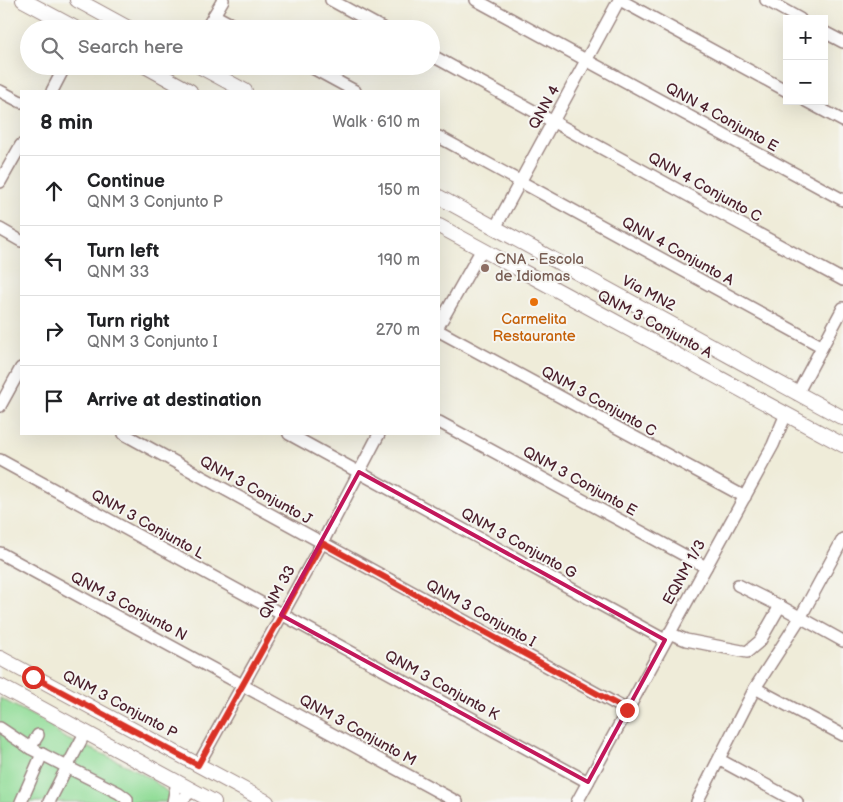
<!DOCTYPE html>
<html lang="en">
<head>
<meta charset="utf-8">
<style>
	:root { --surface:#fff; --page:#f2f2f2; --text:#202124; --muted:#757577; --line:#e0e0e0 }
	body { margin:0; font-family:"Balsamiq Sans",sans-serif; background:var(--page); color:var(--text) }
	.controls { position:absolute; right:15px; top:15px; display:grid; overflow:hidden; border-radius:0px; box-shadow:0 5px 20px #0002 }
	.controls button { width:45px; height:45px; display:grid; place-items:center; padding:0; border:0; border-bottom:1px solid var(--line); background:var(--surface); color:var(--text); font:25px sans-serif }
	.stop { position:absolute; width:15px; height:15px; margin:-11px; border:4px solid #d93025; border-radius:50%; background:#fff }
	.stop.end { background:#d93025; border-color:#fff; box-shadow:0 1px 5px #0008 }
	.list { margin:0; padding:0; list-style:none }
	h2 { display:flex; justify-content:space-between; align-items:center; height:65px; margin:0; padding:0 20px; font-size:21px }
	h2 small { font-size:16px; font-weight:400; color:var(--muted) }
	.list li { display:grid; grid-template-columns:32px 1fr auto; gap:15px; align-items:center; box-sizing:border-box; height:70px; padding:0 20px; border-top:1px solid var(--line) }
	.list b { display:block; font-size:19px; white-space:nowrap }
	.list p { margin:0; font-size:16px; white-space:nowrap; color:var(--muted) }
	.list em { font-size:16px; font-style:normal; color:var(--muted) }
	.icon { flex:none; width:28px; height:28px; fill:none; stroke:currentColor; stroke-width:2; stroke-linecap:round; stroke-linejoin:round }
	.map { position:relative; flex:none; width:843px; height:802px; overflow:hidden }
	.search { position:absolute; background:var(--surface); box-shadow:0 5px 20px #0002; left:20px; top:20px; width:420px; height:55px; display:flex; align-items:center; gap:12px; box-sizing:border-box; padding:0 18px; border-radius:28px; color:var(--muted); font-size:19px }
	.panel { position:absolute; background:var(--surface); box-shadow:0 5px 20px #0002; left:20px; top:90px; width:420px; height:345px; border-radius:0px }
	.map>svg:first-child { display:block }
</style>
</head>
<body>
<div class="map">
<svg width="843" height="802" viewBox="0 0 843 802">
	<rect width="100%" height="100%" fill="#f6f6f2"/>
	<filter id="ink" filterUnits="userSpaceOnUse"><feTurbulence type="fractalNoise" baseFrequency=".02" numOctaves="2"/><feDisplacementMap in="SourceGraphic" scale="10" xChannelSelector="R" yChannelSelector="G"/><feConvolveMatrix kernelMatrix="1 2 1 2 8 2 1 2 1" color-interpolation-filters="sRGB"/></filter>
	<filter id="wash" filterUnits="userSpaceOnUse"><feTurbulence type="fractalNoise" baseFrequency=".0096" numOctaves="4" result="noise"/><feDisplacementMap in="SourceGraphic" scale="20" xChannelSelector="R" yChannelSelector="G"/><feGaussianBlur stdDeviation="1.12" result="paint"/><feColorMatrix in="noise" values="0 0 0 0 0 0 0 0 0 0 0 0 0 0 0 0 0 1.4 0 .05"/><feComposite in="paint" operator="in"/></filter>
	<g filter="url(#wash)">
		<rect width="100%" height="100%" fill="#efecd9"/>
		<path fill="#93dd99" stroke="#6e7e62" d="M0 698 50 725C59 739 75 741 89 748 108 756 164 781 171 798V802H0Z"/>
	</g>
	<g filter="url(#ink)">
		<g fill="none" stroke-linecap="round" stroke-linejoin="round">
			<g stroke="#9c8682" stroke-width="14">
				<g id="minor">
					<polyline points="331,0 384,29"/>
					<polyline points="476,0 843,200"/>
					<polyline points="620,0 787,91"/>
					<polyline points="766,0 800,19"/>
					<polyline points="214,15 240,29"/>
					<polyline points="206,29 223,0"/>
					<polyline points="824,32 843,42"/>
					<polyline points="431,55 843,280"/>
					<polyline points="309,66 355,91"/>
					<polyline points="0,91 21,102"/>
					<polyline points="52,91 65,66"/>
					<polyline points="806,101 843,121"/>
					<polyline points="439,137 821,346"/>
					<polyline points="0,182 21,145"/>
					<polyline points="495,228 619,0"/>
					<polyline points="0,229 21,241"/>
					<polyline points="439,325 482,249"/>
					<polyline points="439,331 745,497"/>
					<polyline points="797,394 843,308"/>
					<polyline points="0,406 21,368"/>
					<polyline points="439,422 706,567"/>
					<polyline points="124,434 627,710"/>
					<polyline points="289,434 665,640"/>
					<polyline points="0,460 588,782"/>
					<polyline points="0,553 457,802"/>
					<polyline points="738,585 780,606"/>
					<polyline points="669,633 686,640 747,652 760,641 780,606 843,641"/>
					<polyline points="755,688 843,735"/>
					<polyline points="0,728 30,748 67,767 49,802"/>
					<polyline points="85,733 67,767 119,793 127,799 127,802"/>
					<polyline points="30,748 38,735"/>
					<polyline points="720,760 797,802"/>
					<polyline points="198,765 322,543 379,434"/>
					<polyline points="21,802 42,754"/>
					<polyline points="173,802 177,782"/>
					<polyline points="179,802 193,790"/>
					<polyline points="577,802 773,445 786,414"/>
					<polyline points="697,802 755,688 800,618 843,539"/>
				</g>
			</g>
			<g stroke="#9c8682" stroke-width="16">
				<g id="major">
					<polyline points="23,0 77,29"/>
					<polyline points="77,0 130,29"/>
					<polyline points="145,66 190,91"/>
					<polyline points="199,66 245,91"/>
					<polyline points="439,197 843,418"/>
					<polyline points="439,226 843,445"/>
					<polyline points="0,658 267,802"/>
					<polyline points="0,686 214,802"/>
				</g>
			</g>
			<use href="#minor" stroke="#fff" stroke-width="11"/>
			<use href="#major" stroke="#fff" stroke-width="14"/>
		</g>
	</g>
	<g fill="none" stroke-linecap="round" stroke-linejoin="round" filter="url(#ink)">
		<polyline stroke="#d93025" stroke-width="6" points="33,677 30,675 198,765 322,543 627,710"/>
	</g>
	<path fill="none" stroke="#c2185b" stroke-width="4" stroke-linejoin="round" d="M359 472 665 640 588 782 281 615Z"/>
	<circle fill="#8d6e63" stroke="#f6f6f2" stroke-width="2" cx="485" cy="268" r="5"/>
	<circle fill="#e8710a" stroke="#f6f6f2" stroke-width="2" cx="534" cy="302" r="5"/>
	<g text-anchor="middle" stroke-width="4" stroke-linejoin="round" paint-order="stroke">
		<g font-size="15" fill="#4a1f2b" stroke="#f6f6f2">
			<text transform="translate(544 107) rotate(-61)" y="5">QNN 4</text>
			<text transform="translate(722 117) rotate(29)" y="5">QNN 4 Conjunto E</text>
			<text transform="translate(705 187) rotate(29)" y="5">QNN 4 Conjunto C</text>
			<text transform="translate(678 251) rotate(29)" y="5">QNN 4 Conjunto A</text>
			<text transform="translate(649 293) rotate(28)" y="5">Via MN2</text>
			<text transform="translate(655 324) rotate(28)" y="5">QNM 3 Conjunto A</text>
			<text transform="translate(599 401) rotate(29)" y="5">QNM 3 Conjunto C</text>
			<text transform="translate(580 481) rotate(29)" y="5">QNM 3 Conjunto E</text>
			<text transform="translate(256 490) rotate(29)" y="5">QNM 3 Conjunto J</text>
			<text transform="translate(148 524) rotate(29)" y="5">QNM 3 Conjunto L</text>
			<text transform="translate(519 543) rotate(29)" y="5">QNM 3 Conjunto G</text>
			<text transform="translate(684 572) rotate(-61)" y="5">EQNM 1/3</text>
			<text transform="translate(277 592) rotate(-61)" y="5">QNM 33</text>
			<text transform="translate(129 606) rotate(28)" y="5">QNM 3 Conjunto N</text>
			<text transform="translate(481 613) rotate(29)" y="5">QNM 3 Conjunto I</text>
			<text transform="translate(442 685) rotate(29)" y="5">QNM 3 Conjunto K</text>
			<text transform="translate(120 704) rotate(28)" y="5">QNM 3 Conjunto P</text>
			<text transform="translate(358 730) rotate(29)" y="5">QNM 3 Conjunto M</text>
		</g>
		<g font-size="15" fill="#785e54" stroke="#f6f6f2" text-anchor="start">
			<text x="495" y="264">CNA - Escola<tspan x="495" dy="17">de Idiomas</tspan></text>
		</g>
		<g font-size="15" fill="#c56008" stroke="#f6f6f2">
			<text x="534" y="324">Carmelita<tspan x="534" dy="17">Restaurante</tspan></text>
		</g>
	</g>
</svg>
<div class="controls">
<button>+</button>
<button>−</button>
</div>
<div class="stop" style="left:33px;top:677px"></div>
<div class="stop end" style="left:627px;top:710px"></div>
<div class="search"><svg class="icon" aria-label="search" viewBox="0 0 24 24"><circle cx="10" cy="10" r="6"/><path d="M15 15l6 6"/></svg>Search here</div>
<section class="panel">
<h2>8 min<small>Walk · 610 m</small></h2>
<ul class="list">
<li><svg class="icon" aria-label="ahead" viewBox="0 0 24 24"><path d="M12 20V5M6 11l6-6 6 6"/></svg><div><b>Continue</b><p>QNM 3 Conjunto P</p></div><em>150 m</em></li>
<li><svg class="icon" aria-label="left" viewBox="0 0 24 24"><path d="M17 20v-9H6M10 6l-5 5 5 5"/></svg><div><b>Turn left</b><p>QNM 33</p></div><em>190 m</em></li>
<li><svg class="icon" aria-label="right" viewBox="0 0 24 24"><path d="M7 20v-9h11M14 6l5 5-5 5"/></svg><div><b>Turn right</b><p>QNM 3 Conjunto I</p></div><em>270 m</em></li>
<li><svg class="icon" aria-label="arrive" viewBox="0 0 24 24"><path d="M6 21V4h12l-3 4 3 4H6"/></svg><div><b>Arrive at destination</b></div></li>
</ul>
</section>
</div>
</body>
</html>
